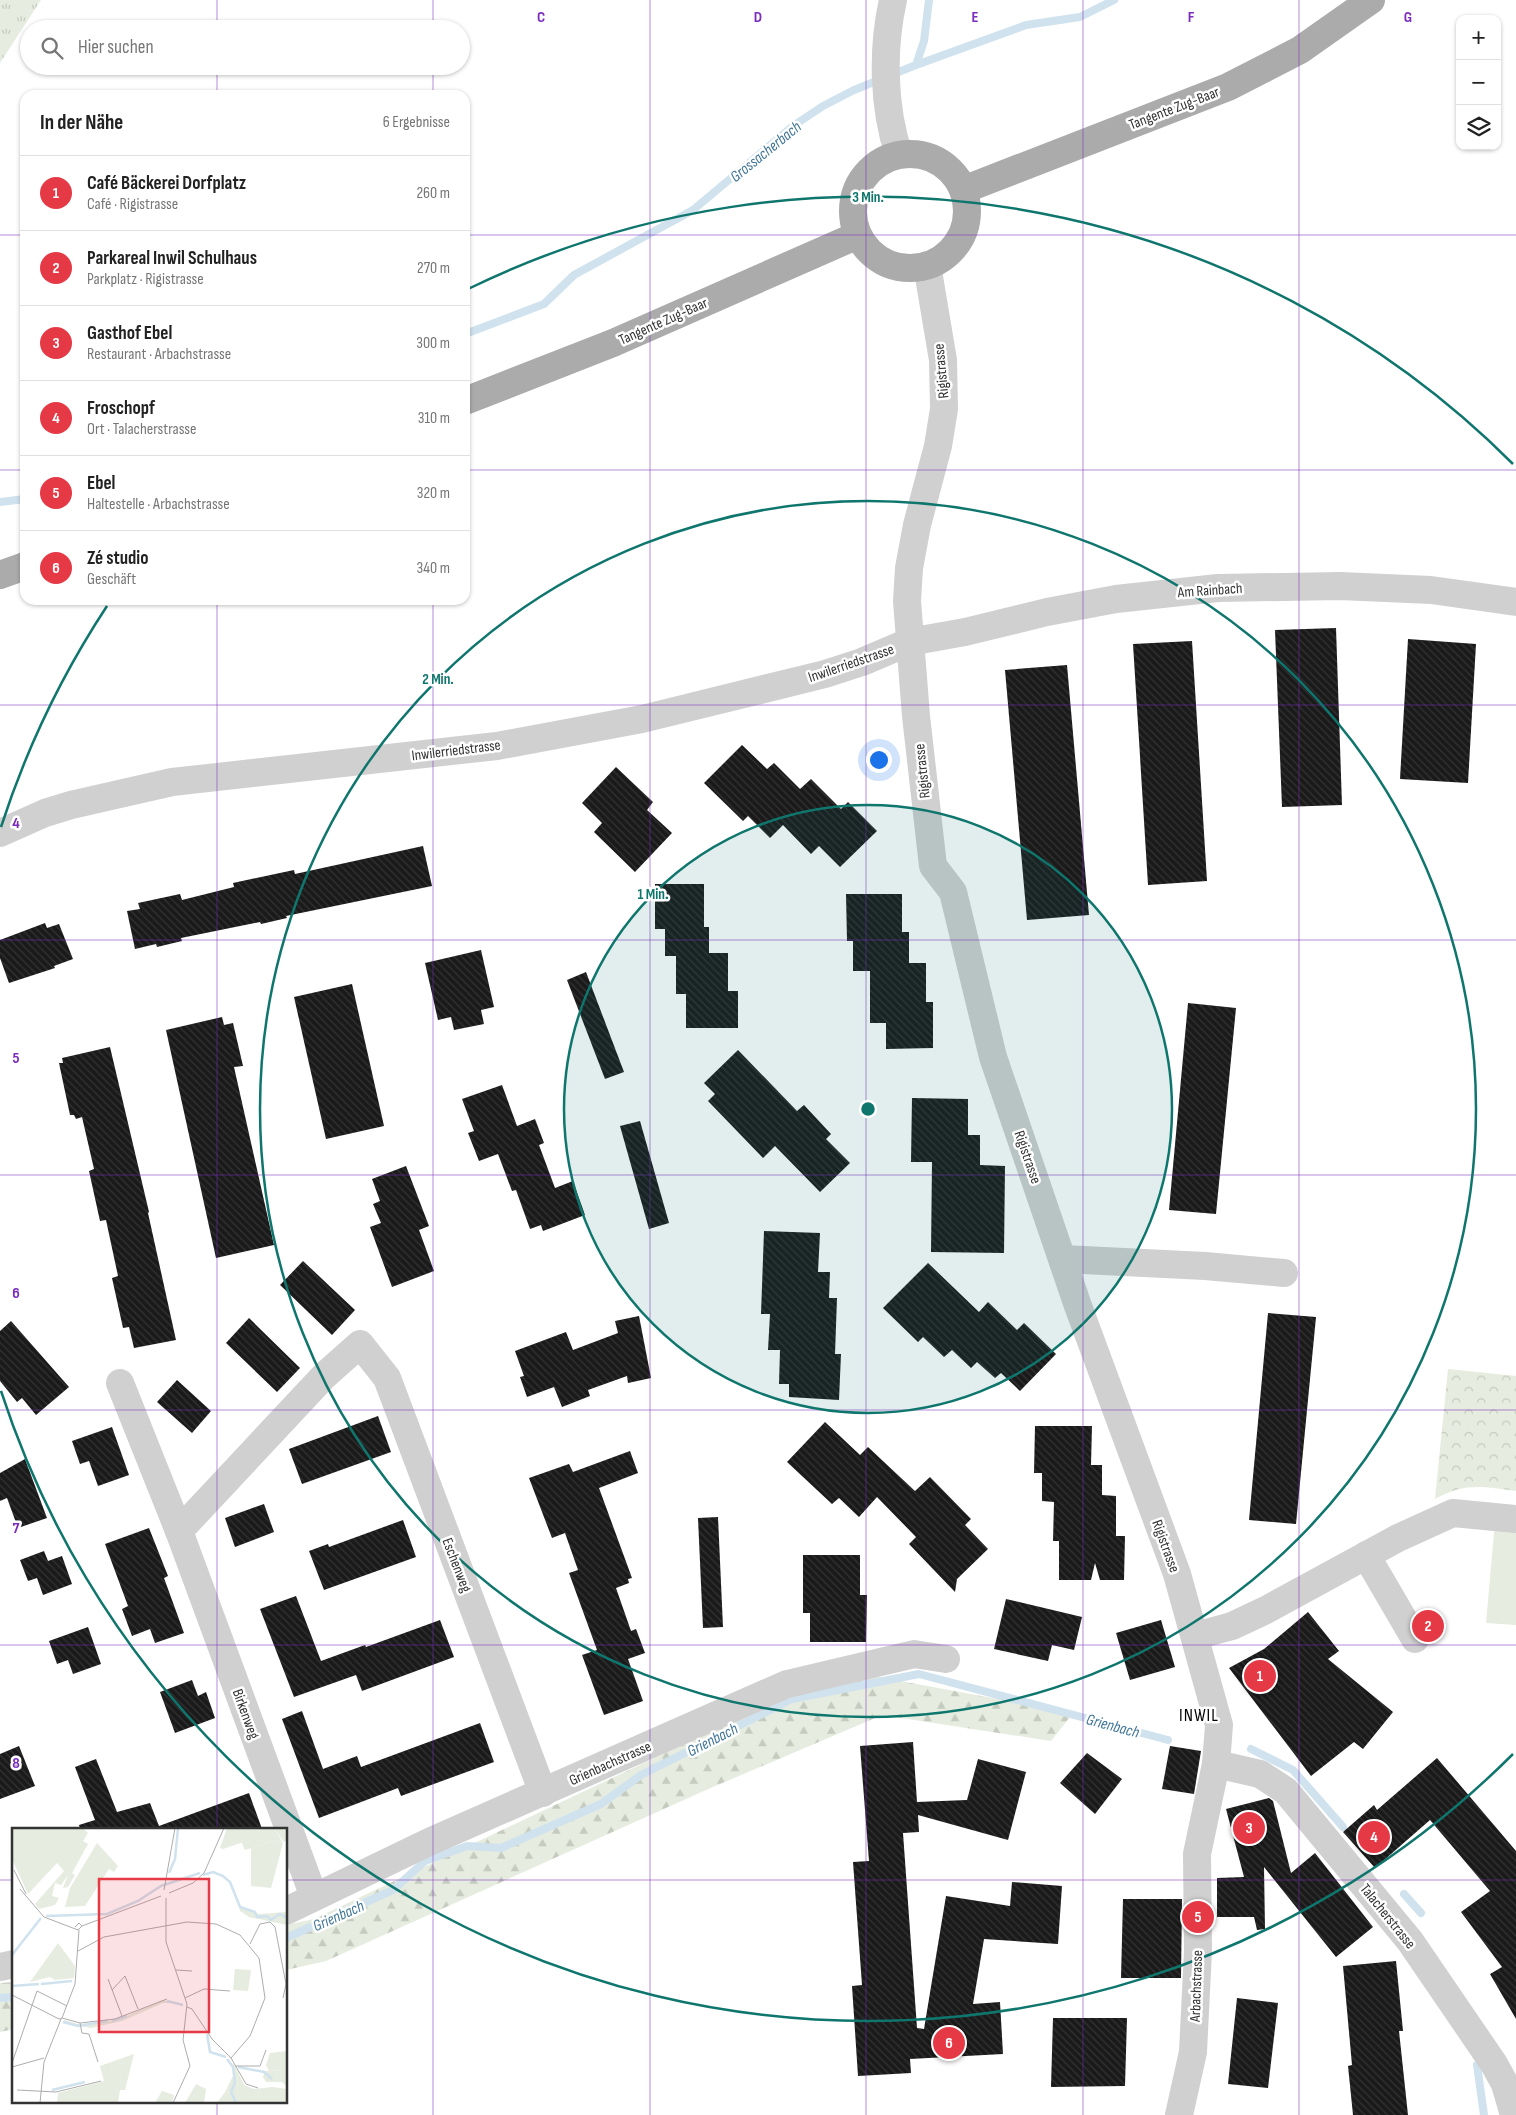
<!DOCTYPE html>
<html lang="de">
<head>
<meta charset="utf-8">
<style>
	:root { --surface:#fff; --page:#f6f6f6; --text:#222; --muted:#767676; --line:#e0e0e0; --accent:#e63946 }
	body { margin:0; font-family:"Sofia Sans Condensed",sans-serif; background:var(--page); color:var(--text) }
	.controls { position:absolute; right:15px; top:15px; display:grid; overflow:hidden; border-radius:10px; box-shadow:0 1px 4px #0004 }
	.controls button { width:45px; height:45px; display:grid; place-items:center; padding:0; border:0; border-bottom:1px solid var(--line); background:var(--surface); color:var(--text); font:25px sans-serif }
	.you { position:absolute; left:878px; top:759px; width:18px; height:18px; margin:-12px; border:4px solid #fff; border-radius:50%; background:#1a73e8; box-shadow:0 0 0 8px #1a73e833 }
	.badge { display:grid; place-items:center; width:32px; height:32px; border-radius:50%; background:var(--accent); color:#fff; font-size:16px; font-weight:700 }
	.pin { position:absolute; translate:-50% -50%; border:2px solid #fff; box-shadow:0 1px 5px #0006 }
	.list { margin:0; padding:0; list-style:none }
	h2 { display:flex; justify-content:space-between; align-items:center; height:65px; margin:0; padding:0 20px; font-size:21px }
	h2 small { font-size:16px; font-weight:400; color:var(--muted) }
	.list li { display:grid; grid-template-columns:32px 1fr auto; gap:15px; align-items:center; box-sizing:border-box; height:75px; padding:0 20px; border-top:1px solid var(--line) }
	.list b { display:block; font-size:19px; white-space:nowrap }
	.list p { margin:0; font-size:16px; white-space:nowrap; color:var(--muted) }
	.list em { font-size:16px; font-style:normal; color:var(--muted) }
	.icon { flex:none; width:28px; height:28px; fill:none; stroke:currentColor; stroke-width:2; stroke-linecap:round; stroke-linejoin:round }
	.map { position:relative; flex:none; width:1516px; height:2115px; overflow:hidden }
	.search { position:absolute; background:var(--surface); box-shadow:0 1px 4px #0004; left:20px; top:20px; width:450px; height:55px; display:flex; align-items:center; gap:12px; box-sizing:border-box; padding:0 18px; border-radius:28px; color:var(--muted); font-size:19px }
	.panel { position:absolute; background:var(--surface); box-shadow:0 1px 4px #0004; left:20px; top:90px; width:450px; height:515px; border-radius:15px }
	.map>svg:first-child { display:block }
</style>
</head>
<body>
<div class="map">
<svg width="1516" height="2115" viewBox="0 0 1516 2115">
	<defs>
		<pattern id="grass-tufts" width="24" height="20" patternUnits="userSpaceOnUse" patternTransform="scale(1.25)"><rect width="24" height="20" fill="#e6ecdf"/><path d="M3 7l-1-3M5 7V3M7 7l1-3M15 17l-1-3M17 17v-4M19 17l1-3" fill="none" stroke="#c6cbc0"/></pattern>
		<pattern id="forest-firs" width="22" height="20" patternUnits="userSpaceOnUse" patternTransform="scale(1.25)"><rect width="22" height="20" fill="#e6ecdf"/><path d="M5 1l3.5 6h-7zM16 11l3.5 6h-7z" fill="#c6cbc0"/></pattern>
		<pattern id="park-crowns" width="20" height="18" patternUnits="userSpaceOnUse" patternTransform="scale(1.25)"><rect width="20" height="18" fill="#e6ecdf"/><path d="M2 6a3 3 0 1 1 6 0M12 15a3 3 0 1 1 6 0" fill="none" stroke="#c6cbc0"/></pattern>
		<pattern id="building-back-hatch" width="6" height="6" patternUnits="userSpaceOnUse" patternTransform="scale(1.25)"><rect width="6" height="6" fill="#1a1a1a"/><path d="M-1 5l2 2M0 0l6 6M5-1l2 2" fill="none" stroke="#333"/></pattern>
	</defs>
	<rect width="100%" height="100%" fill="#fff"/>
	<polygon fill="url(#grass-tufts)" points="0,0 41,0 0,63"/>
	<g fill="url(#forest-firs)">
		<polygon points="868,1675 1073,1713 1051,1741 882,1715 706,1790 326,1961 286,1970 286,1925 314,1919 777,1700"/>
		<polygon points="14,1982 14,2029 0,2032 0,1983"/>
	</g>
	<path fill="url(#park-crowns)" d="M1448 1369 1516 1376V1491C1483 1487 1466 1482 1435 1499Z"/>
	<polygon fill="#e6ecdf" points="1495,1522 1516,1524 1516,1625 1486,1623"/>
	<g fill="none" stroke-linecap="round" stroke-linejoin="round">
		<g stroke="#cfe2ee" stroke-width="8">
			<polyline points="916,65 924,41 929,0"/>
			<polyline points="465,334 544,304 574,275 693,210 793,126 823,106 854,90 916,65 1026,25 1080,17 1114,0"/>
			<polyline points="0,502 25,499"/>
			<polyline points="1251,1749 1293,1770 1343,1827"/>
			<polyline points="1404,1894 1421,1913"/>
			<polyline points="286,1938 393,1890 425,1861 467,1846 501,1848 601,1804 641,1775 792,1699 919,1674 1168,1740"/>
			<polyline points="0,1998 14,1997"/>
			<polyline points="1477,2065 1484,2115"/>
		</g>
	</g>
	<g fill="url(#building-back-hatch)">
		<polygon points="1336,628 1342,805 1282,807 1275,630"/>
		<polygon points="1408,639 1476,644 1468,783 1400,779"/>
		<polygon points="1192,641 1207,881 1148,885 1133,644"/>
		<polygon points="1067,665 1089,915 1027,920 1005,670"/>
		<polygon points="742,745 767,769 774,763 800,789 811,779 841,809 848,802 877,831 840,867 819,846 811,854 783,825 770,838 748,816 743,821 704,783"/>
		<polygon points="616,767 653,802 647,810 672,833 635,872 594,832 602,823 582,803"/>
		<polygon points="423,846 432,886 286,916 287,918 261,924 260,922 181,938 182,941 157,947 156,944 135,949 127,911 140,909 138,903 180,894 182,900 234,887 233,883 294,870 295,874"/>
		<polygon points="655,884 704,884 704,927 709,927 709,953 728,953 728,991 738,991 738,1028 686,1028 686,994 676,994 676,956 665,956 665,929 655,929"/>
		<polygon points="846,894 902,894 902,932 909,932 909,963 926,963 926,1002 933,1002 933,1048 886,1049 886,1023 870,1023 870,971 853,971 853,941 847,941"/>
		<polygon points="45,923 47,928 59,924 73,959 54,966 55,968 9,983 0,958 0,940"/>
		<polygon points="481,950 494,1007 481,1010 484,1024 454,1030 451,1017 438,1020 425,963"/>
		<polygon points="586,972 624,1072 605,1079 567,980"/>
		<polygon points="352,984 384,1126 326,1139 294,997"/>
		<polygon points="1188,1003 1236,1008 1216,1214 1169,1210"/>
		<polygon points="222,1017 224,1025 233,1023 243,1066 234,1067 274,1245 216,1258 166,1030"/>
		<polygon points="110,1047 149,1212 148,1213 176,1340 134,1348 129,1327 123,1328 112,1278 118,1276 106,1220 100,1221 89,1171 94,1169 82,1117 76,1119 74,1115 70,1115 59,1063 63,1063 62,1058"/>
		<polygon points="738,1050 797,1111 804,1105 831,1134 826,1139 850,1163 820,1192 775,1146 763,1158 708,1101 715,1094 704,1083"/>
		<polygon points="502,1085 517,1126 535,1119 544,1143 539,1145 555,1188 573,1181 585,1215 543,1231 541,1225 530,1229 516,1190 512,1191 498,1154 479,1161 468,1133 474,1131 462,1099"/>
		<polygon points="912,1098 968,1099 968,1135 980,1135 980,1165 1005,1166 1004,1253 931,1252 932,1162 911,1162"/>
		<polygon points="640,1121 669,1223 649,1229 620,1126"/>
		<polygon points="406,1166 429,1226 419,1230 434,1271 392,1287 370,1227 381,1223 373,1204 380,1201 372,1179"/>
		<polygon points="764,1231 820,1233 818,1272 830,1272 829,1298 837,1298 835,1354 841,1354 839,1400 789,1397 789,1384 779,1384 780,1350 768,1350 770,1314 761,1314"/>
		<polygon points="303,1261 355,1310 332,1335 280,1285"/>
		<polygon points="928,1263 979,1312 988,1302 1017,1330 1024,1323 1056,1354 1020,1391 1001,1373 995,1378 977,1362 971,1368 952,1350 944,1357 923,1337 918,1342 883,1308"/>
		<polygon points="1268,1313 1316,1317 1296,1524 1249,1520"/>
		<polygon points="639,1316 651,1378 628,1383 627,1376 588,1390 590,1396 562,1407 554,1387 527,1397 520,1377 524,1376 515,1351 566,1332 573,1350 618,1333 615,1321"/>
		<polygon points="249,1318 300,1368 277,1392 226,1343"/>
		<polygon points="11,1321 69,1387 36,1415 22,1398 17,1402 0,1381 0,1331"/>
		<polygon points="177,1380 211,1411 192,1433 157,1402"/>
		<polygon points="378,1416 391,1452 302,1484 289,1449"/>
		<polygon points="825,1422 860,1455 868,1447 915,1491 930,1477 971,1519 965,1525 988,1549 957,1579 955,1592 909,1544 916,1537 877,1497 859,1517 839,1498 832,1504 787,1462"/>
		<polygon points="1035,1426 1092,1426 1091,1465 1102,1465 1102,1495 1116,1496 1116,1536 1125,1536 1124,1580 1100,1580 1095,1563 1091,1580 1059,1580 1059,1541 1053,1541 1054,1502 1042,1501 1042,1473 1034,1473"/>
		<polygon points="112,1427 129,1475 98,1486 89,1461 80,1464 72,1441"/>
		<polygon points="630,1451 638,1473 599,1488 632,1578 628,1579 629,1583 616,1588 631,1631 636,1629 645,1653 628,1659 643,1701 604,1715 582,1655 597,1650 569,1573 578,1570 565,1533 552,1538 529,1478 569,1464 573,1472"/>
		<polygon points="25,1459 47,1518 18,1528 7,1498 0,1501 0,1473"/>
		<polygon points="264,1504 274,1532 235,1547 225,1518"/>
		<polygon points="718,1517 723,1627 703,1628 698,1518"/>
		<polygon points="403,1520 416,1557 324,1590 309,1551 328,1544 329,1547"/>
		<polygon points="149,1528 168,1576 164,1578 184,1633 155,1643 150,1629 132,1636 122,1609 128,1606 105,1544"/>
		<polygon points="44,1551 48,1561 62,1556 72,1584 43,1595 37,1578 28,1581 20,1560"/>
		<polygon points="803,1555 860,1555 860,1595 867,1595 866,1642 810,1642 810,1613 803,1613"/>
		<polygon points="296,1596 321,1661 365,1645 366,1647 440,1620 454,1657 362,1691 356,1675 294,1697 260,1609"/>
		<polygon points="1006,1599 1082,1617 1074,1650 1052,1645 1048,1661 994,1649"/>
		<polygon points="1308,1612 1339,1651 1328,1659 1393,1712 1363,1749 1354,1742 1311,1776 1229,1668 1264,1649"/>
		<polygon points="1161,1620 1175,1667 1130,1680 1116,1633"/>
		<polygon points="88,1627 101,1664 73,1674 68,1660 57,1664 49,1641"/>
		<polygon points="192,1680 198,1696 206,1692 215,1718 175,1733 160,1692"/>
		<polygon points="302,1711 323,1769 357,1756 361,1767 480,1723 494,1762 401,1796 398,1788 319,1818 282,1719"/>
		<polygon points="913,1742 917,1802 967,1800 978,1759 1026,1772 1008,1840 918,1815 919,1832 903,1833 917,2028 924,2029 946,1896 1010,1906 1012,1882 1062,1886 1058,1944 984,1939 973,2004 1000,2002 1003,2054 910,2059 911,2073 858,2076 852,1986 862,1985 853,1862 869,1861 860,1746"/>
		<polygon points="19,1746 35,1786 0,1799 0,1754"/>
		<polygon points="1170,1746 1201,1751 1194,1794 1162,1789"/>
		<polygon points="1087,1753 1122,1779 1095,1814 1060,1783"/>
		<polygon points="1437,1758 1516,1851 1516,2019 1490,1974 1502,1967 1461,1912 1490,1891 1430,1820 1375,1868 1343,1832 1374,1805 1377,1810"/>
		<polygon points="96,1759 117,1812 150,1803 159,1826 249,1793 262,1829 80,1829 79,1825 95,1820 75,1767"/>
		<polygon points="1269,1798 1273,1801 1291,1873 1315,1853 1373,1927 1336,1957 1264,1867 1265,1929 1257,1930 1254,1917 1217,1917 1217,1878 1244,1877 1226,1809"/>
		<polygon points="1123,1899 1182,1899 1181,1978 1121,1978"/>
		<polygon points="1396,1961 1403,2031 1399,2031 1408,2115 1353,2115 1348,2066 1352,2065 1343,1966"/>
		<polygon points="1237,1998 1278,2003 1268,2088 1228,2084"/>
		<polygon points="1053,2018 1127,2018 1125,2086 1051,2087"/>
	</g>
	<g fill="none" stroke-linecap="round" stroke-linejoin="round">
		<g stroke="#d0d0d0" stroke-width="28">
			<path d="M893 0C882 49 883 107 899 155"/>
			<polyline points="927,265 943,360 944,409 938,446 917,525 909,568 907,601 916,716 933,866 953,892 993,1057 1078,1306 1177,1574 1219,1725 1216,1764 1197,1854 1198,1951 1193,2052 1179,2115"/>
			<polyline points="0,833 45,813 71,805 172,782 497,746 642,719 825,674 862,662 909,642 965,632 1047,612 1116,599 1218,588 1340,586 1431,590 1516,602"/>
			<polyline points="1063,1259 1205,1266 1284,1273"/>
			<polyline points="120,1383 179,1531 314,1897"/>
			<polyline points="179,1531 324,1376 360,1344 387,1378 543,1793"/>
			<polyline points="1366,1555 1415,1639"/>
			<polyline points="1195,1636 1232,1626 1266,1610 1398,1538 1453,1513 1516,1519"/>
			<polyline points="1216,1764 1260,1774 1286,1791 1410,1941 1494,2064 1505,2084 1514,2115"/>
			<polyline points="286,1911 429,1842 787,1684 914,1654 946,1659"/>
			<polyline points="0,1967 14,1964"/>
		</g>
		<g stroke="#ababab" stroke-width="28">
			<circle cx="910" cy="211" r="57"/>
			<polyline points="963,190 1228,87 1300,50 1371,0"/>
			<polyline points="465,401 613,343 858,235"/>
			<polyline points="0,575 25,566"/>
		</g>
	</g>
	<path fill="none" stroke="#7b2cbf" stroke-width="1" stroke-opacity="0.55" d="M217 0V29M433 0V29M650 0V2115M866 0V2115M1083 0V2115M1299 0V2115M217 66V95M433 66V95M0 235H25M465 235H1516M0 470H25M465 470H1516M217 600V1829M433 600V2115M0 705H1516M0 940H1516M0 1175H1516M0 1410H1516M0 1645H1516M0 1880H14M286 1880H1516M217 2101V2115"/>
	<circle cx="868" cy="1109" r="304" fill="#0f766e" fill-opacity=".12"/>
	<g fill="none" stroke="#0f766e" stroke-width="2.5">
		<circle cx="868" cy="1109" r="304"/>
		<circle cx="868" cy="1109" r="608"/>
		<path d="M1513 1754A912 912 0 0 1 1 1391M1 827A912 912 0 0 1 107 606M468 289A912 912 0 0 1 1513 464"/>
	</g>
	<g text-anchor="middle" stroke-width="5" stroke-linejoin="round" paint-order="stroke">
		<g font-size="15" fill="#333" stroke="#fff">
			<text transform="translate(1174 108) rotate(-21)" y="5">Tangente Zug-Baar</text>
			<text transform="translate(663 321) rotate(-24)" y="5">Tangente Zug-Baar</text>
			<text transform="translate(941 371) rotate(-95)" y="5">Rigistrasse</text>
			<text transform="translate(1210 590) rotate(-4)" y="5">Am Rainbach</text>
			<text transform="translate(851 663) rotate(-19)" y="5">Inwilerriedstrasse</text>
			<text transform="translate(456 750) rotate(-7)" y="5">Inwilerriedstrasse</text>
			<text transform="translate(922 771) rotate(-96)" y="5">Rigistrasse</text>
			<text transform="translate(1028 1157) rotate(71)" y="5">Rigistrasse</text>
			<text transform="translate(1166 1546) rotate(70)" y="5">Rigistrasse</text>
			<text transform="translate(457 1565) rotate(69)" y="5">Eschenweg</text>
			<text transform="translate(246 1714) rotate(70)" y="5">Birkenweg</text>
			<text transform="translate(610 1763) rotate(-24)" y="5">Grienbachstrasse</text>
			<text transform="translate(1388 1916) rotate(51)" y="5">Talacherstrasse</text>
			<text transform="translate(1196 1986) rotate(-88)" y="5">Arbachstrasse</text>
		</g>
		<g font-size="16" font-style="italic" fill="#3f7597" stroke="#fff">
			<text transform="translate(765 151) rotate(-39)" y="6">Grossacherbach</text>
			<text transform="translate(1113 1725) rotate(15)" y="6">Grienbach</text>
			<text transform="translate(712 1739) rotate(-27)" y="6">Grienbach</text>
			<text transform="translate(338 1915) rotate(-24)" y="6">Grienbach</text>
		</g>
		<g font-size="18" letter-spacing="1" fill="#000" stroke="#fff">
			<text x="1199" y="1721">INWIL</text>
		</g>
	</g>
	<g transform="translate(12 1828)">
		<rect width="275" height="275" fill="#fff"/>
		<path d="M1 0H71L76 5 71 13 76 16 60 45 63 47 56 59 51 60 56 47 49 57 43 55 40 68 47 70 43 77 27 81 23 76 52 43 45 35 16 66 0 31ZM215 0H275V12L272 14 264 3 211 21 208 20ZM261 13 271 15 259 60 239 58V20ZM85 15 106 38 102 44 97 41 73 78 53 79 58 60ZM275 223V242L257 243 254 237 258 225ZM122 226 113 262H108L106 275H45L46 265 92 253 88 238ZM226 244 232 257 242 261 261 259 275 261V275H230L225 265ZM184 256 194 261 192 275H173ZM150 263 162 267 160 275H143ZM213 264 221 265 224 275H205Z" fill="#e6ecdf"/>
		<path d="M264 3 271 15 261 13 233 22 229 13ZM227 78 247 86 275 84V97L237 89 228 83ZM150 172 165 175H151L110 193 79 200 52 195V192L66 196 88 195 110 190ZM221 235 226 244 225 265 230 275H224L221 265 213 264 221 248ZM275 242V259L270 254H254L251 249 253 243Z" fill="#e6ecdf"/>
		<path d="M46 115 63 138 62 150 43 152 38 149 18 154Z" fill="#e6ecdf"/>
		<path d="M223 141 239 142 236 163 221 162Z" fill="#e6ecdf"/>
		<path fill="none" stroke="#cfe2ee" stroke-width="2.5" d="M157 45 163 31 166 0M191 47 201 44 211 48 218 54 228 79 243 84 245 89 255 88 259 92 268 86 275 90M34 88 95 86 126 73 149 58 188 45M0 127 29 90M29 156 60 153M0 158 27 156M155 173 171 177M100 193 115 188M51 194 66 198 96 193M195 206 198 224 214 229M215 231 221 239 223 254 219 264 224 275M226 239 252 244 260 251M40 262 73 254"/>
		<path fill="none" stroke="#adadad" stroke-width="1" d="M2 42 14 66M8 61 32 89 66 102 70 98 67 95 63 99M152 62 163 0M157 65 181 55 192 45 212 0M154 70V114L175 176 171 212 178 238 161 275M70 98 149 68M238 116 248 96 258 94 263 99 274 156 271 170M66 123 92 109 175 94 204 96 228 107 247 130 253 170 238 208 219 230M164 142 180 143M96 151 110 188M100 162 113 148 126 181M0 167 47 191 50 190 63 156 67 102M173 170 192 161 218 163M175 179 180 181 200 211 219 230 234 256 246 260M50 190 68 195 103 191 155 171M68 195 70 205 77 206 86 234M0 235 25 163 55 178M223 238H248L254 222M0 239 32 230M5 262 44 264 89 253M28 275 32 234 49 191"/>
		<path fill="#e63946" fill-opacity="0.15" stroke="#e63946" stroke-width="2.5" d="M87 51H197V204H87Z"/>
		<rect width="275" height="275" fill="none" stroke="#333" stroke-width="2.5"/>
	</g>
	<g font-size="16" text-anchor="middle" font-weight="bold" fill="#7b2cbf" stroke="#fff" stroke-width="5" stroke-linejoin="round" paint-order="stroke">
		<text x="541" y="22">C</text>
		<text x="758" y="22">D</text>
		<text x="975" y="22">E</text>
		<text x="1191" y="22">F</text>
		<text x="1408" y="22">G</text>
		<text x="16" y="828">4</text>
		<text x="16" y="1063">5</text>
		<text x="16" y="1298">6</text>
		<text x="16" y="1533">7</text>
		<text x="16" y="1768">8</text>
	</g>
	<circle cx="868" cy="1109" r="8" fill="#0f766e" stroke="#fff" stroke-width="2.5"/>
	<g font-size="15" text-anchor="middle" font-weight="bold" fill="#0f766e" stroke="#fff" stroke-width="5" stroke-linejoin="round" paint-order="stroke">
		<text x="868" y="202">3 Min.</text>
		<text x="438" y="684">2 Min.</text>
		<text x="653" y="899">1 Min.</text>
	</g>
</svg>
<div class="controls">
<button>+</button>
<button>−</button>
<button><svg class="icon" aria-label="layers" viewBox="0 0 24 24"><path d="M12 4l9 5-9 5-9-5zM3 14l9 5 9-5"/></svg></button>
</div>
<div class="you"></div>
<div class="pin badge" style="left:1260px;top:1676px">1</div>
<div class="pin badge" style="left:1428px;top:1626px">2</div>
<div class="pin badge" style="left:1249px;top:1828px">3</div>
<div class="pin badge" style="left:1374px;top:1837px">4</div>
<div class="pin badge" style="left:1198px;top:1917px">5</div>
<div class="pin badge" style="left:949px;top:2043px">6</div>
<div class="search"><svg class="icon" aria-label="search" viewBox="0 0 24 24"><circle cx="10" cy="10" r="6"/><path d="M15 15l6 6"/></svg>Hier suchen</div>
<section class="panel">
<h2>In der Nähe<small>6 Ergebnisse</small></h2>
<ul class="list">
<li><span class="badge">1</span><div><b>Café Bäckerei Dorfplatz</b><p>Café · Rigistrasse</p></div><em>260 m</em></li>
<li><span class="badge">2</span><div><b>Parkareal Inwil Schulhaus</b><p>Parkplatz · Rigistrasse</p></div><em>270 m</em></li>
<li><span class="badge">3</span><div><b>Gasthof Ebel</b><p>Restaurant · Arbachstrasse</p></div><em>300 m</em></li>
<li><span class="badge">4</span><div><b>Froschopf</b><p>Ort · Talacherstrasse</p></div><em>310 m</em></li>
<li><span class="badge">5</span><div><b>Ebel</b><p>Haltestelle · Arbachstrasse</p></div><em>320 m</em></li>
<li><span class="badge">6</span><div><b>Zé studio</b><p>Geschäft</p></div><em>340 m</em></li>
</ul>
</section>
</div>
</body>
</html>
